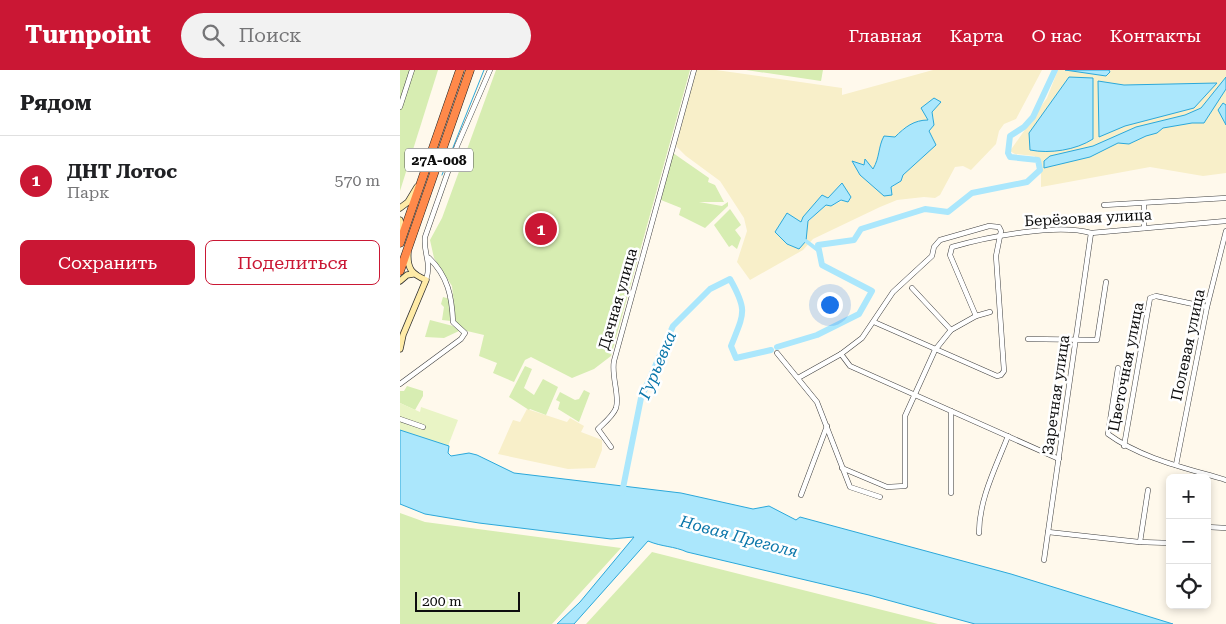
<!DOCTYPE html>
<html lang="ru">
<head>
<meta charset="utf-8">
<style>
	:root { --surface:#fff; --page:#f2f2f2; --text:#202124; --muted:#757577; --line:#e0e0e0; --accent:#ca1734 }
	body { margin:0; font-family:"Roboto Serif",serif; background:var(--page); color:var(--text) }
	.controls { position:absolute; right:15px; bottom:15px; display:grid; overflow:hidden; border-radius:8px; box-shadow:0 2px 8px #0003 }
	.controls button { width:45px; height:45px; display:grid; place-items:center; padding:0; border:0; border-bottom:1px solid var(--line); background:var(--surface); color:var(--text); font:25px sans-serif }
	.scale { position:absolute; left:15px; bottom:12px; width:105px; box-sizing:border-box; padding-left:5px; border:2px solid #0d0d0d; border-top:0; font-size:14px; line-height:18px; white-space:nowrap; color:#0d0d0d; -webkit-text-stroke:4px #fff; paint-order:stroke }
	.you { position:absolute; left:429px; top:234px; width:18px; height:18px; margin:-12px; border:4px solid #fff; border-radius:50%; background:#1a73e8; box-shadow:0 0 0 8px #1a73e833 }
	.badge { display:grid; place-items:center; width:32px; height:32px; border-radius:50%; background:var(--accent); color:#fff; font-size:16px; font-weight:700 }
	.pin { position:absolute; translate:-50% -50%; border:2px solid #fff; box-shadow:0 1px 5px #0006 }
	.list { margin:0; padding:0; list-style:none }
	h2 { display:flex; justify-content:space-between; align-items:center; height:65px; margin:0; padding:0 20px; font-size:21px }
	h2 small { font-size:16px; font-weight:400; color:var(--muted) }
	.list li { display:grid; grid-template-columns:32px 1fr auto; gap:15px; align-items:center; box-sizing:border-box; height:90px; padding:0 20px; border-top:1px solid var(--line) }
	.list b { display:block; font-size:19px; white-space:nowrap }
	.list p { margin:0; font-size:16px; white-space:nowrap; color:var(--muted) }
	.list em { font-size:16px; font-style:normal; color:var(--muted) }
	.actions { display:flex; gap:10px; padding:15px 20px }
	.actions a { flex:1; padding:11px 0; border:1px solid var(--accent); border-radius:8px; text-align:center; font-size:18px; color:var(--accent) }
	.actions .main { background:var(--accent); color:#fff }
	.icon { flex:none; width:28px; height:28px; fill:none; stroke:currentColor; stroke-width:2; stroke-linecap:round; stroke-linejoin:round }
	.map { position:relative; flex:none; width:826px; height:554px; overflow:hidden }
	header { display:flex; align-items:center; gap:30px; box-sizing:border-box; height:70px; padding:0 25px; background:var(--accent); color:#fff }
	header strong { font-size:24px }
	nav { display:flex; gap:28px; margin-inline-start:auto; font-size:18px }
	.search { width:350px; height:45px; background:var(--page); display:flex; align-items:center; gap:12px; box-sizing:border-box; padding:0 18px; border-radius:28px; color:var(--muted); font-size:19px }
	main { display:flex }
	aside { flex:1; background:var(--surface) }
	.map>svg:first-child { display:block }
</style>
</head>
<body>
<header>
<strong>Turnpoint</strong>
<div class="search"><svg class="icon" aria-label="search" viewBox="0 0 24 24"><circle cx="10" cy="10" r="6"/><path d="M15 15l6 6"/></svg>Поиск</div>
<nav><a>Главная</a><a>Карта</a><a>О нас</a><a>Контакты</a></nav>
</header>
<main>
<aside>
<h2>Рядом<small></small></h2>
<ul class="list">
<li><span class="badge">1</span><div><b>ДНТ Лотос</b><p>Парк</p></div><em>570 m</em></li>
</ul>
<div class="actions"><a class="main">Сохранить</a><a>Поделиться</a></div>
</aside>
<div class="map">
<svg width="826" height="554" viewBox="0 0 826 554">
	<rect width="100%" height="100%" fill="#fff9ec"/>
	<g fill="#f8efc9" fill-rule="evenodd">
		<path d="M296 0H316L442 18V25L533 0H642L616 49 604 54 599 61 596 74 571 100 563 96 555 97 540 125 535 128 524 127 497 130 480 137 413 169 403 180 350 210 337 192 347 161 344 148 320 111 286 86 276 76ZM534 28 540 32 532 42 534 50 528 61 536 75 503 105 501 111 491 118 453 92 473 99 480 87V74L495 67 504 58 529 50ZM451 127 431 136 426 135 408 152 405 161 387 144 401 152 428 128Z"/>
		<polygon points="658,0 826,0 826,103 803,106 750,97 641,117 641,91 634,86 615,84 610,81 647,28"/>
		<polygon points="127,339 167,352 170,348 184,356 181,362 202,370 202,380 195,398 168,399 98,384 113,350 120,352"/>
	</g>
	<g fill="#d7edb2">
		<polygon points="0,0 38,0 0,121"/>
		<polygon points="96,0 290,0 211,286 194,299 172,308 131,287 125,290 114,312 93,303 97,293 79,286 84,265 67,261 56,254 52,216 34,188 30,170 42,148"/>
		<polygon points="346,0 423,0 421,11"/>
		<polygon points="273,83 309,108 308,112 315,115 324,132 299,132 322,136 328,132 328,136 305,158 279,145 281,138 261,130"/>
		<polygon points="330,139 341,155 335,160 341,168 337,179 332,175 329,177 314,155"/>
		<polygon points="43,227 50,229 51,251 42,250 44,237 41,234"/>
		<polygon points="30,250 53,256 59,261 44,268 25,267"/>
		<polygon points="125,296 132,299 124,318 134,325 143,309 158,317 146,345 130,339 129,340 109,327"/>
		<polygon points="7,316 23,321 23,326 15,340 0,333 0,321 4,321"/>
		<polygon points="184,320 190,323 179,352 158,339 160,332 156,330 160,322 175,330 179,329"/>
		<polygon points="0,443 25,452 221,478 152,554 0,554"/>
		<polygon points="252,482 538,554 186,554"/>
	</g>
	<polygon fill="#e9f4c5" points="0,333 20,342 21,337 58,350 48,376 0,360"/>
	<g fill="#abe7fc" stroke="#2ba8da">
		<polygon points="665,0 709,0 710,2 706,6"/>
		<path d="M669 7 693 8V69C676 80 650 84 630 80L629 63Z"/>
		<polygon points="826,7 826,19 804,53 792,53 763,58 757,63 746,66 729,74 718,73 690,87 644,98 644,91 650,86 693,76 736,57 785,45 801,38"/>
		<polygon points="698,11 724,15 817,13 794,38 725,56 699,67"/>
		<path d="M534 28 541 32 532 42 534 55 529 61 536 75 503 105 501 111 491 117 492 125 484 126 460 105 452 91 464 95 465 89 473 99C480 87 478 77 484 66L495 67C505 57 514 50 528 50L521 38Z"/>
		<polygon points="823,33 826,35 826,55 818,40"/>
		<polygon points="442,113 451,127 448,132 441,130 431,136 426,135 408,151 406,171 399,179 387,174 375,162 387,143 401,152 403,147 422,125 428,128"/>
		<path d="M0 360 49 376 48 383 51 386 69 383 77 385 114 403 281 423 353 439 369 436 396 450 400 447 611 504 773 554H575L469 525 287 482C274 476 262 477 248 471L174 554H157L180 532 234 467 211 469 79 453 25 444 0 434Z"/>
	</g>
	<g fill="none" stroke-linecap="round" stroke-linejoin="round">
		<polyline stroke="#2ba8da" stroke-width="1" points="42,105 84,0"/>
		<polyline stroke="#abe7fc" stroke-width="4" points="406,171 419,181"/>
		<g stroke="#abe7fc" stroke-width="6">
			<polyline points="377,277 417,265 459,244 472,221 422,195 418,175 454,170 461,159 525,139 548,142 572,123 627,112 640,100 638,90 610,87 608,83 610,66 624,57 633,47 655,0"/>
			<path d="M222 423 241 328 273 256 310 219 330 209C348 241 344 243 331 276L336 288 371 280"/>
		</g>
		<g stroke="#404040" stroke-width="5.5">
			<g id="street">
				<polyline points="0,37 12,0"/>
				<polyline points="744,134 744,158"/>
				<polyline points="704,135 826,128"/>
				<path d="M26 210C32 192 23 183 25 167L57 76 90 0"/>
				<polyline points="512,218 551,260"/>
				<path d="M576 246 550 185 552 177C587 167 657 153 691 163L826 151"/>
				<polyline points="628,269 697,270 706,212"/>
				<polyline points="377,283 417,332 450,417 480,427"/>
				<polyline points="441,284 450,296 659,389"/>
				<path d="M718 298 708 364C742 389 786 398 826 410"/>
				<polyline points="398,308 441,284 462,268 493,222 532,186 534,177 540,170 589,156 599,157 601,161 596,186 604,301 601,305 597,306 474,252"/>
				<path d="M0 314 61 269 65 263 53 252C52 227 48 206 29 188"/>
				<polyline points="551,341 551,423"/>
				<polyline points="0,349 23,357"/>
				<polyline points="724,376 750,228 756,226 807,237"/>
				<path d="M211 377 198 359C204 353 213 346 216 338 220 326 211 306 214 291L294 0"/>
				<polyline points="776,395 807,237 826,161"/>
				<polyline points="442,398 487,417 505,416 505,346 535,280 551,260 576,246 590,242"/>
				<polyline points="401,425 427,356"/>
				<polyline points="807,457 826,458"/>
				<polyline points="648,462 739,472 770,473"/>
				<path d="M579 463C579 429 596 397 608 366"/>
				<polyline points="740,472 748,420"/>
				<polyline points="644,490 691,163"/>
			</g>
		</g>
		<g stroke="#2f2f2f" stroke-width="7">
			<g id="secondary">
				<polyline points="0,138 8,132 17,117"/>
				<polyline points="0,150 3,163"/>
				<polyline points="0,211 7,205 13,204"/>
				<path d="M0 279 3 265 26 210C12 204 7 199 8 183"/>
			</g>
		</g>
		<g stroke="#1e1e1e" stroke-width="9">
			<g id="highway">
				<polyline points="0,173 60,0"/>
				<polyline points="0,201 70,0"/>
			</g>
		</g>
		<use href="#street" stroke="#fff" stroke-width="4.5"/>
		<use href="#secondary" stroke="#ffeba7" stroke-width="5.5"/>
		<use href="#highway" stroke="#ff894a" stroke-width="8"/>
	</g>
	<g text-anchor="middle" stroke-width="5" stroke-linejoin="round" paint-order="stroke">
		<rect fill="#fff" stroke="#565656" stroke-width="1" x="5" y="78.5" width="68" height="23" rx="4"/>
		<g font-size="14" font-weight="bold" fill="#0d0d0d">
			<text x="39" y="95">27А-008</text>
		</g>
		<g font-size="15" fill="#0d0d0d" stroke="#fff">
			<text transform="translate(688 148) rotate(-3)" y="5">Берёзовая улица</text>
			<text transform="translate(218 229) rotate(-74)" y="5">Дачная улица</text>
			<text transform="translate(788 275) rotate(-78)" y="5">Полевая улица</text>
			<text transform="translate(726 297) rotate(-79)" y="5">Цветочная улица</text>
			<text transform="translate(656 325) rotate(-82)" y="5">Заречная улица</text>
		</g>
		<g font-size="16" font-style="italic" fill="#0a76aa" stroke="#fff">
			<text transform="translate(257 295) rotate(-67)" y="6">Гурьевка</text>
			<text transform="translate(339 466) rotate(15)" y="6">Новая Преголя</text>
		</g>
	</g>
</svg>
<div class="controls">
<button>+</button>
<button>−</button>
<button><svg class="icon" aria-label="locate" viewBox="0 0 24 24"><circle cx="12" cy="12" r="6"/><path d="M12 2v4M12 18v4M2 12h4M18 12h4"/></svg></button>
</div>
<div class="scale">200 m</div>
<div class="you"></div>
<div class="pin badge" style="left:141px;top:159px">1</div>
</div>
</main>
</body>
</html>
